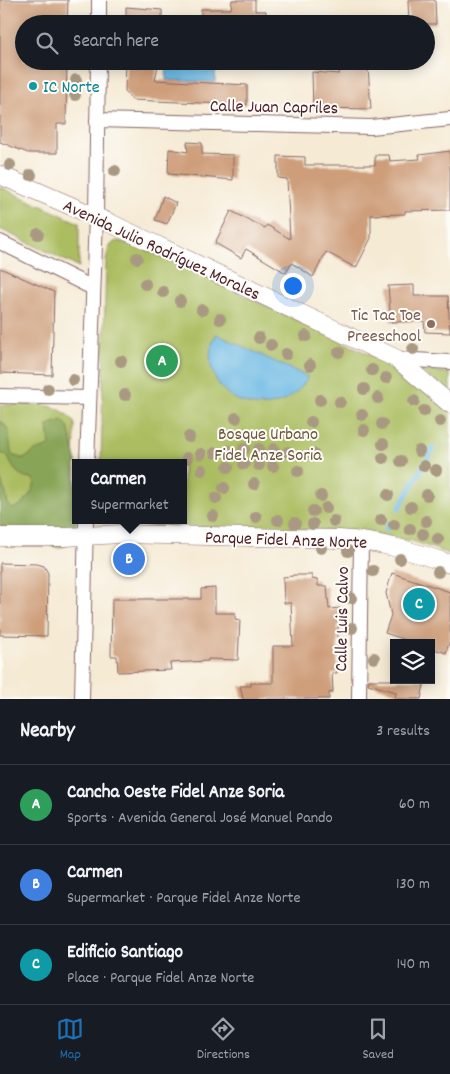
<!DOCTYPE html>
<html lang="en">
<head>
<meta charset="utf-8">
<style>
	:root { --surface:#171b24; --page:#20242c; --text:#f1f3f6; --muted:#9ea1a6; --line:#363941; --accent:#1f6fb2 }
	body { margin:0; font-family:Dekko,sans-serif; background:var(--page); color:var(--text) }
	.controls { position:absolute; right:15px; bottom:15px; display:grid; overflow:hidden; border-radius:0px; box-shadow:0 2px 12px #0003 }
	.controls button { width:45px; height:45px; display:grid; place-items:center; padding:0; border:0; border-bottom:1px solid var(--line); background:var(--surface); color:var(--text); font:25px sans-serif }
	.you { position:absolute; left:292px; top:285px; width:18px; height:18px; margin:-12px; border:4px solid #fff; border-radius:50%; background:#1a73e8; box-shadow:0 0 0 8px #1a73e833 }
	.badge { display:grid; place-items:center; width:32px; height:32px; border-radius:50%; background:var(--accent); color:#fff; font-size:16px; font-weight:700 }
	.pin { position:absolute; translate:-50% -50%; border:2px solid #fff; box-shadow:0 1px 5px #0006 }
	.popup { position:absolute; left:72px; top:459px; width:115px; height:65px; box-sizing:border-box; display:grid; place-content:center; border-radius:0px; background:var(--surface); filter:drop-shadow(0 1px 4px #0005); font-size:16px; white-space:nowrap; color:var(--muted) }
	.popup b { font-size:19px; color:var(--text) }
	.popup::after { content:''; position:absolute; left:50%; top:100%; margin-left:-10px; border:10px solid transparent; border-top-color:var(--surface) }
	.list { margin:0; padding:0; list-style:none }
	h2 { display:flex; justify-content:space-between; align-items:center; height:65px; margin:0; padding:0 20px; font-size:21px }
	h2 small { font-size:16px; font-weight:400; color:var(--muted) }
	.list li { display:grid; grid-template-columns:32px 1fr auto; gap:15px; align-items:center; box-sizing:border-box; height:80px; padding:0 20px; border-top:1px solid var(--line) }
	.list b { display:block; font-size:19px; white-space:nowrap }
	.list p { margin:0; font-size:16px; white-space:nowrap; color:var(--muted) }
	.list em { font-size:16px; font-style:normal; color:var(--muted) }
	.icon { flex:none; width:28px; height:28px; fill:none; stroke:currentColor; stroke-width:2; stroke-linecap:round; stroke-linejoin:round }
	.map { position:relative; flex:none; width:450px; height:699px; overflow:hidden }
	.search { position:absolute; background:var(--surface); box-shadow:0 2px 12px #0003; left:15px; right:15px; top:15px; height:55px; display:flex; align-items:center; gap:12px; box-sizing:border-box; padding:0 18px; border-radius:28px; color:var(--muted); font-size:19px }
	.sheet { height:305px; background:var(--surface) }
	nav { display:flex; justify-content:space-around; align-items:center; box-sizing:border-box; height:70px; border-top:1px solid var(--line); background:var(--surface); font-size:14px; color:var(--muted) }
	nav a { display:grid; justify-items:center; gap:2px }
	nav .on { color:var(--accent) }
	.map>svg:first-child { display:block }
</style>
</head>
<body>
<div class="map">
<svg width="450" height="699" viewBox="0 0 450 699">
	<rect width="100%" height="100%" fill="#fdfcf7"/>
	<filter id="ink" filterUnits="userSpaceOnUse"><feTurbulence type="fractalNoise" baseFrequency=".02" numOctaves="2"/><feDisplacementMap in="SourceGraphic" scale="10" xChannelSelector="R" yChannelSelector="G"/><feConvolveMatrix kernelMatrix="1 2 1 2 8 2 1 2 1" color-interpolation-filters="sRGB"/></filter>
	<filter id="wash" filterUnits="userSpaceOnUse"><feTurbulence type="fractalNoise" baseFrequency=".0096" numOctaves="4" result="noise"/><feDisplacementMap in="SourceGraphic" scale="20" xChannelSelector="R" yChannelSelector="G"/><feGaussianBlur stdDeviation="1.12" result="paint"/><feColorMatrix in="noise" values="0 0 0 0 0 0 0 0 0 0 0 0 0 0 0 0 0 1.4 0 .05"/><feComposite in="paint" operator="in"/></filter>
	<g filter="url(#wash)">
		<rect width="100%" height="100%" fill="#f5ead4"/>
		<g fill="#abbd61" stroke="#7a6e46">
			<polygon points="0,187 79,223 79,267 0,229"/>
			<path d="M118 241 138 246 386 362 399 370 450 413V554L412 541 371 534 322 530 121 525 108 523 104 520H183V463H101L106 262C107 253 108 243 118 241Z"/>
			<polygon points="420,370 450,373 450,394"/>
			<path d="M0 405C26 405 59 398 75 424L73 518 68 525 0 529Z"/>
		</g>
		<path fill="#88a457" stroke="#696241" d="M62 420 68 426 77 463H75L76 520 75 532 67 545 58 548 21 532 0 526V479L6 494 8 504 13 509C24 505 32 493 35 483L32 478C17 477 13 468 7 455L0 453V421C13 429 8 442 12 455L24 459 35 451 50 446 48 425Z"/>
		<g fill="#69b8e4" stroke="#5a6c88">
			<polygon points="167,61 216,63 215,82 166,80"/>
			<path d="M216 334 308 377C278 430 202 403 211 348 212 343 215 338 216 334Z"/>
		</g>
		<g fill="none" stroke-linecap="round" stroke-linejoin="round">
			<g stroke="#69b8e4" stroke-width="5">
				<polyline points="399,508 433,449"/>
				<polyline points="386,529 390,523"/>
			</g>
		</g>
		<g id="blocks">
			<g fill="#ce9e7a">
				<polygon points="0,0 68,0 67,24 24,24 24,61 67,61 66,124 57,124 57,153 28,153 0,142"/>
				<polygon points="232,0 255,0 255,11 266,11 266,24 201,24 201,9 231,9"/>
				<polygon points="408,0 435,0 436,24 409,24"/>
				<polygon points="126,7 162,10 162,24 126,24"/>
				<polygon points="126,61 159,61 155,80 247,85 247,105 132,100 125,91"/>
				<polygon points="340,64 368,67 371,109 313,108 312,72 339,74"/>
				<polygon points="187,142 202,143 202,154 233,155 233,180 168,174 169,149 188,152"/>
				<polygon points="450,151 450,210 405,211 405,214 371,215 371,238 356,268 326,252 313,277 292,263 286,273 246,249 241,258 215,243 231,211 265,228 267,225 290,239 287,179 278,178 278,156 305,157 305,165 375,165 375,155 389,155 390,161 420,159 419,155"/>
				<polygon points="163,196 176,203 167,224 155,220"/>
				<polygon points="0,268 54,292 52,375 0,373"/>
				<polygon points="414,285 414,296 448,296 450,333 425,332 424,321 391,322 388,286"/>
				<polygon points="0,563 37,564 44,566 48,573 47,636 0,635"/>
				<polygon points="392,573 450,592 450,640 446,653 431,648 431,643 415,643 385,633 391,615 386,593"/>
				<polygon points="293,575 312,575 312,579 318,580 318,586 327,586 329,609 340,608 340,626 338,626 337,673 332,673 333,692 329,693 329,699 243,699 240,686 251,686 251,683 273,683 273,646 293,646 291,603 284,603 283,577 293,576"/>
				<polygon points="215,588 215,613 235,613 235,619 240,620 238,660 208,659 208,661 170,663 171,670 118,672 117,656 111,656 112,599 201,599 201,589"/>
				<polygon points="369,680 425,680 421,699 395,699 396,692 368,684"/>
			</g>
		</g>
	</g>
	<g filter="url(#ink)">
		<use href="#blocks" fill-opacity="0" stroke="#866666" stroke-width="1"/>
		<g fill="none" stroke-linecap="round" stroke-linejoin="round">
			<g stroke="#866666" stroke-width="16">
				<g id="minor">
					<polyline points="99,24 99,0"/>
					<polyline points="97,120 371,127 450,119"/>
					<polyline points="0,242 93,288"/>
					<polyline points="397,359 450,362"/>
					<polyline points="0,396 89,398"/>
					<polyline points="87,463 96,217 98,61"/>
					<polyline points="82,699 86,520"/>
					<polyline points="359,699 361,540"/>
				</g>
			</g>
			<g stroke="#866666" stroke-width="19">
				<g id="tertiary">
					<polyline points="0,175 110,223 397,359 450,404"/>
					<path d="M0 537H65L121 534 339 539C378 541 413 551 450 564"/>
				</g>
			</g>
			<use href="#minor" stroke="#fff" stroke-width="14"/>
			<use href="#tertiary" stroke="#fff" stroke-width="18"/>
		</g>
		<g fill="#aa9982">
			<circle cx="76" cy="80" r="6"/>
			<circle cx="75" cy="95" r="6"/>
			<circle cx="10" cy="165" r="6"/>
			<circle cx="115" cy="171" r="6"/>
			<circle cx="31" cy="175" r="6"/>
			<circle cx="38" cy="234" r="6"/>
			<circle cx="137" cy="258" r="6"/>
			<circle cx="145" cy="284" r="6"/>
			<circle cx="163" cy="292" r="6"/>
			<circle cx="180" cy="301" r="6"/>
			<circle cx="202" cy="310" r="6"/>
			<circle cx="220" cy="319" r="6"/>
			<circle cx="306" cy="336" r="6"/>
			<circle cx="259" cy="338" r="6"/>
			<circle cx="271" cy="345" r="6"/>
			<circle cx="413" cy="349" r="6"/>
			<circle cx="339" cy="352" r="6"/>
			<circle cx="286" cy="354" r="6"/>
			<circle cx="121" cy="361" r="6"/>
			<circle cx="310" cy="365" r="6"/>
			<circle cx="372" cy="370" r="6"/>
			<circle cx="386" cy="378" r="6"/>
			<circle cx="73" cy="380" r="6"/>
			<circle cx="48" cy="389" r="6"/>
			<circle cx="364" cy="389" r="6"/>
			<circle cx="125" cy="395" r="6"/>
			<circle cx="378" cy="398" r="6"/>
			<circle cx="320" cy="400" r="6"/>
			<circle cx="414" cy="401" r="6"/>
			<circle cx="340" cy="402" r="6"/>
			<circle cx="424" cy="411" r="6"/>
			<circle cx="362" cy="415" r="6"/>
			<circle cx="236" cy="418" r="6"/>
			<circle cx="440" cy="421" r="6"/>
			<circle cx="311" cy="422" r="6"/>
			<circle cx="382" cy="424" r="6"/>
			<circle cx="364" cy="430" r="6"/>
			<circle cx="189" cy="437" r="6"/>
			<circle cx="383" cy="444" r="6"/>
			<circle cx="244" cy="449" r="6"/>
			<circle cx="259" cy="449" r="6"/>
			<circle cx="274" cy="449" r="6"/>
			<circle cx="229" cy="451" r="6"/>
			<circle cx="419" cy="451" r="6"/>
			<circle cx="288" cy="452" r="6"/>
			<circle cx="215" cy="453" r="6"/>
			<circle cx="201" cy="454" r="6"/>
			<circle cx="313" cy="454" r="6"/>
			<circle cx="187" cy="458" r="6"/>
			<circle cx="383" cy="458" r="6"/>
			<circle cx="401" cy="461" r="6"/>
			<circle cx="244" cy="464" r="6"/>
			<circle cx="259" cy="465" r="6"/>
			<circle cx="273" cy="466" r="6"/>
			<circle cx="424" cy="466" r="6"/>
			<circle cx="228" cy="467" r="6"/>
			<circle cx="202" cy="470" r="6"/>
			<circle cx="436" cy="470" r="6"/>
			<circle cx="298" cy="471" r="6"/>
			<circle cx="254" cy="484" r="6"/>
			<circle cx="224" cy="488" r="6"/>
			<circle cx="388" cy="495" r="6"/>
			<circle cx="427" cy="495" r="6"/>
			<circle cx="321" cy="496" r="6"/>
			<circle cx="216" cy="498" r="6"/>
			<circle cx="411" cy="507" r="6"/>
			<circle cx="326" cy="508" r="6"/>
			<circle cx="313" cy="511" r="6"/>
			<circle cx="213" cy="516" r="6"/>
			<circle cx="256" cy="517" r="6"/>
			<circle cx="278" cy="520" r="6"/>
			<circle cx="381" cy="520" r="6"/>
			<circle cx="334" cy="521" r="6"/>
			<circle cx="426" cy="521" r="6"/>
			<circle cx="295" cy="523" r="6"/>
			<circle cx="313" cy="524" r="6"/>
			<circle cx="394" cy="525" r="6"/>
			<circle cx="410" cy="529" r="6"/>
			<circle cx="423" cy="534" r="6"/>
			<circle cx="438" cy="539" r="6"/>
			<circle cx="321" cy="548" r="6"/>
			<circle cx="348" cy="551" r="6"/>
			<circle cx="400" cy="559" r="6"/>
			<circle cx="373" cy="571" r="6"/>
			<circle cx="438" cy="572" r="6"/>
			<circle cx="351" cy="598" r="6"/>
			<circle cx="352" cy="628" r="6"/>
			<circle cx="374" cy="658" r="6"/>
		</g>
	</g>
	<circle fill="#0f9aa8" stroke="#fdfcf7" stroke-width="2" cx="33" cy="86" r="5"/>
	<circle fill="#8d6e63" stroke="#fdfcf7" stroke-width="2" cx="431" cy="324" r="5"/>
	<g text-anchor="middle" stroke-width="4" stroke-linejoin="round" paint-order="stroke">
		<g font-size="18" fill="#0d838f" stroke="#fdfcf7" text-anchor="start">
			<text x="43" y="92">IC Norte</text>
		</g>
		<g font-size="18" fill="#4a1f2b" stroke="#fdfcf7">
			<text transform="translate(274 106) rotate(1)" y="6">Calle Juan Capriles</text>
			<text transform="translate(162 249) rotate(25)" y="6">Avenida Julio Rodríguez Morales</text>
			<text transform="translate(286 539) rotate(2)" y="6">Parque Fidel Anze Norte</text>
			<text transform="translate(341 619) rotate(-89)" y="6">Calle Luis Calvo</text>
		</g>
		<g font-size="18" fill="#785e54" stroke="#fdfcf7" text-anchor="end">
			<text x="421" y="320">Tic Tac Toe<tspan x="421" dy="21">Preeschool</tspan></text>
		</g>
		<g font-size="18" fill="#6c563e" stroke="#fdfcf7">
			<text x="268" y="439">Bosque Urbano<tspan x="268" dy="21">Fidel Anze Soria</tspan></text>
		</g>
	</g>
</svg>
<div class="controls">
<button><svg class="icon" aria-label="layers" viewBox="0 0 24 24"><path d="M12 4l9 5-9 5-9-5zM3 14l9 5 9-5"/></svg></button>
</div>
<div class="you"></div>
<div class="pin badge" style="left:162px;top:361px;background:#2e9e5b">A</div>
<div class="pin badge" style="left:129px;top:559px;background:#3f7fe0">B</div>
<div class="popup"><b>Carmen</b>Supermarket</div>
<div class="pin badge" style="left:419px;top:604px;background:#0f9aa8">C</div>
<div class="search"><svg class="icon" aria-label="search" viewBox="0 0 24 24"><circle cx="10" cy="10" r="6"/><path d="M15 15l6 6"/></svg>Search here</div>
</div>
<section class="sheet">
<h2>Nearby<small>3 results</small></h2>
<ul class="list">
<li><span class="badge" style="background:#2e9e5b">A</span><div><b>Cancha Oeste Fidel Anze Soria</b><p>Sports · Avenida General José Manuel Pando</p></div><em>60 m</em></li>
<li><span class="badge" style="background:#3f7fe0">B</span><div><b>Carmen</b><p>Supermarket · Parque Fidel Anze Norte</p></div><em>130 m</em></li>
<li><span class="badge" style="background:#0f9aa8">C</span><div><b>Edificio Santiago</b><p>Place · Parque Fidel Anze Norte</p></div><em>140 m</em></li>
</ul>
</section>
<nav>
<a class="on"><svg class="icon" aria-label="map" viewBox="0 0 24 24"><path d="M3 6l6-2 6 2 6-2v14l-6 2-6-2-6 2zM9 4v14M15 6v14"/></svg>Map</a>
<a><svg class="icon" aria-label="directions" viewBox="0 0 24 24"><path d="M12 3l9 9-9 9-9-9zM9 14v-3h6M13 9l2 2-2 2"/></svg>Directions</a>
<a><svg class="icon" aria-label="saved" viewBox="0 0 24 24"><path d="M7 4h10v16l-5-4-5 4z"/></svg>Saved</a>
</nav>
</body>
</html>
